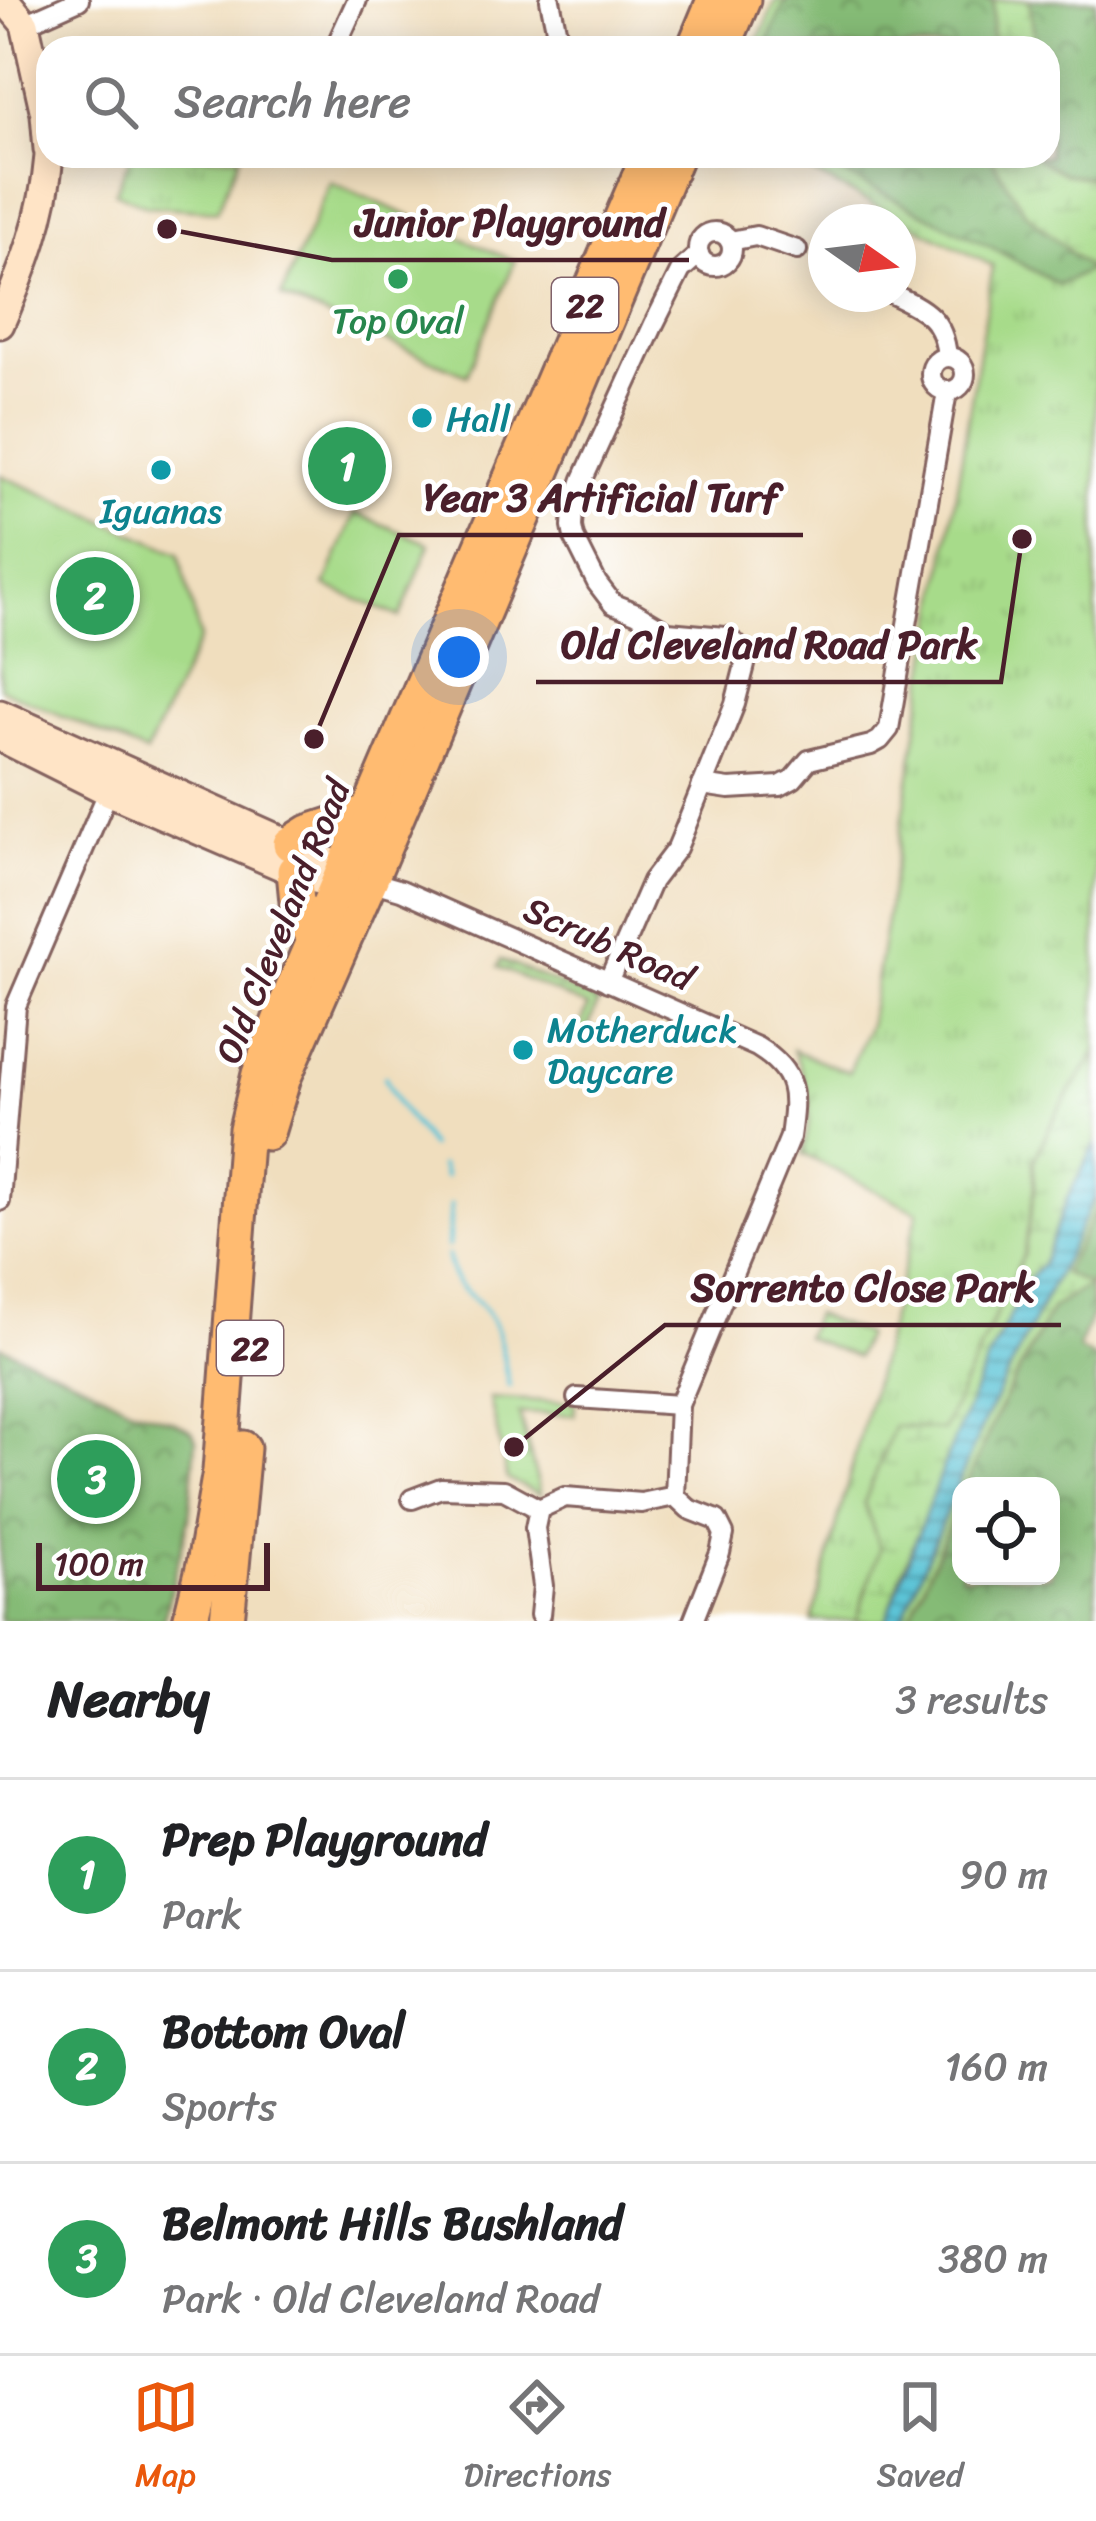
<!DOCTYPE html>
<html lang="en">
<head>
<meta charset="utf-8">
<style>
	:root { --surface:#fff; --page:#f6f6f6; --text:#202124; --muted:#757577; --line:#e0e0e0; --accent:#ea580c }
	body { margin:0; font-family:Sriracha,sans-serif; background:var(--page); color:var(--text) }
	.controls { position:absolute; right:36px; bottom:36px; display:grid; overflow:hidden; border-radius:24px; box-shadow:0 6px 30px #0003 }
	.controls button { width:108px; height:108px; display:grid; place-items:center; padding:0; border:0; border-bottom:3px solid var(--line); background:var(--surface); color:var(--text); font:60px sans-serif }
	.compass { position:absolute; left:808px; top:204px; width:108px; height:108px; border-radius:50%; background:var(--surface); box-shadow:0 6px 30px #0003; rotate:104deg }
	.scale { position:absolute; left:36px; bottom:30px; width:234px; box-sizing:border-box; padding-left:12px; border:6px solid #4a1f2b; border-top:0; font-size:33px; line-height:42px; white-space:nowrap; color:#4a1f2b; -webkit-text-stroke:9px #fff; paint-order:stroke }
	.you { position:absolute; left:459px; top:657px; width:42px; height:42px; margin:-30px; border:9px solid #fff; border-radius:50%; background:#1a73e8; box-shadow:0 0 0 18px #1a73e833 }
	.badge { display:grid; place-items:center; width:78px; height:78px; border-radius:50%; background:var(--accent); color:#fff; font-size:39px; font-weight:700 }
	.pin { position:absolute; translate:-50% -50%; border:6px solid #fff; box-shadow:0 3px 12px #0006 }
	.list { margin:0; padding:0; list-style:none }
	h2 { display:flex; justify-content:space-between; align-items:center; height:156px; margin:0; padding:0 48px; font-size:51px }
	h2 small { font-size:39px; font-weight:400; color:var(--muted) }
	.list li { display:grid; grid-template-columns:78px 1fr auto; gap:36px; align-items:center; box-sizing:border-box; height:192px; padding:0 48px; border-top:3px solid var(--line) }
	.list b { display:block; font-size:45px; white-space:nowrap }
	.list p { margin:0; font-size:39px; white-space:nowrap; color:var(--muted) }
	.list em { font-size:39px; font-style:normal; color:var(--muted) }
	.icon { flex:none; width:66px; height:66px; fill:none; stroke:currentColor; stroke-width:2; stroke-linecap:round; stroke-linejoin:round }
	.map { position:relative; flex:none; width:1096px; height:1621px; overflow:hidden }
	.search { position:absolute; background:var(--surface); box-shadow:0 6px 30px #0003; left:36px; right:36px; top:36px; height:132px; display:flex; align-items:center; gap:30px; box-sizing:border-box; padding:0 42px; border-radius:36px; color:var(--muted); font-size:45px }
	.sheet { height:732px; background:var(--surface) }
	nav { display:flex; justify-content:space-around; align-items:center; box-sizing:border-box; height:168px; border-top:3px solid var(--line); background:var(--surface); font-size:33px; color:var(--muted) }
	nav a { display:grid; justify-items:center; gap:6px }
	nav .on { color:var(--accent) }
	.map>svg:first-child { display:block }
</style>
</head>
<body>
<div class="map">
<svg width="1096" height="1621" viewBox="0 0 1096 1621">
	<defs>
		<pattern id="grass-tufts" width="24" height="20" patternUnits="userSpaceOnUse" patternTransform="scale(3)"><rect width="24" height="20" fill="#a7db8a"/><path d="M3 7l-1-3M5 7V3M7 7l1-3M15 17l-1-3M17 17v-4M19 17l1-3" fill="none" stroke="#91bc77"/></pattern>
		<pattern id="forest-crowns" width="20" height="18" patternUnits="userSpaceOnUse" patternTransform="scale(3)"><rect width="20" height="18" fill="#85bb76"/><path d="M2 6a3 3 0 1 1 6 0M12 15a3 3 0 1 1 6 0" fill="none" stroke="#6f9761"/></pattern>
		<pattern id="wetland-marsh" width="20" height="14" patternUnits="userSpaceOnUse" patternTransform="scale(3)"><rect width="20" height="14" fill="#a7db8a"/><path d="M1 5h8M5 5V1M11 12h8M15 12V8" fill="none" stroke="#91bc77"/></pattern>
		<pattern id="garden-dots" width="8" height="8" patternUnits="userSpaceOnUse" patternTransform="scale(3)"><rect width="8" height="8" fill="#a7db8a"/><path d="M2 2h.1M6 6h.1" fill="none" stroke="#91bc77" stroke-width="1.8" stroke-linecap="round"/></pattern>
		<pattern id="water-rules" width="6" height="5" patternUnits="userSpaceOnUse" patternTransform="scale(3)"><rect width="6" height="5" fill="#5bc4d7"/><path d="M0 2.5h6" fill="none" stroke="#4d9faf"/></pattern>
	</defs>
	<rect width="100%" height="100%" fill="#fff"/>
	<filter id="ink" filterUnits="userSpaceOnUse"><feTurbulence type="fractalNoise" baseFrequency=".00833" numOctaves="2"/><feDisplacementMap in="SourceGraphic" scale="24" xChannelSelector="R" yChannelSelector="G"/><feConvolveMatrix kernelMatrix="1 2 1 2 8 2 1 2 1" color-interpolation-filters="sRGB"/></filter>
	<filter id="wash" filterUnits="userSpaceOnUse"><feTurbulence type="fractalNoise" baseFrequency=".004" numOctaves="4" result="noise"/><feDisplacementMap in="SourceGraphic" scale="48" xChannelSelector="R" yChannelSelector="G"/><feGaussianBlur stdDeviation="2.7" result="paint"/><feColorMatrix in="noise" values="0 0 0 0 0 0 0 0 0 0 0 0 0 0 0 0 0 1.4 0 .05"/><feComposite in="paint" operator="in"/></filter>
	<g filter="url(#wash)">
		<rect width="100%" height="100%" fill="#f0debe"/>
		<g fill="url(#grass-tufts)" stroke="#787d5a" stroke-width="3">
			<path d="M776 0H1096V1143L1067 1199 1043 1263 1028 1281 986 1364 886 1621H812L918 1212 803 1154C813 1107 813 1094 793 1050L849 1072 869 1025 993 266 779 156H1048V48H755Z"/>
			<polygon points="131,156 240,156 217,211 147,206 115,192"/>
			<polygon points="490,1398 575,1403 574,1415 519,1413 541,1495 507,1479"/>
		</g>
		<g fill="url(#forest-crowns)" stroke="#686d50" stroke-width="3">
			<polygon points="786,0 994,0 991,48 764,48"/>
			<polygon points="1029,0 1096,0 1096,178 1064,174 1032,156 1048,156 1048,48 1036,48"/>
			<polygon points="808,156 990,156 1025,212 1091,269 1059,285 993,248"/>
			<polygon points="1096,1209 1096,1278 1089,1285 1093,1312 1078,1349 1096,1359 1096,1621 908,1621 961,1497 961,1576 1051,1576 1051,1486 966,1486 996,1415 1052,1308 1088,1285 1063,1273"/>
			<polygon points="0,1346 88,1385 129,1407 173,1421 192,1431 196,1440 189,1518 163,1621 0,1621"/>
		</g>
		<g fill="url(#wetland-marsh)" stroke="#787d5a" stroke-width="3">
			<polygon points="994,0 1029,0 1036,48 991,48"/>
			<polygon points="990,156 1032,156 1064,174 1096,179 1096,275 1025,212"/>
			<polygon points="1096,1053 1096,1143 1067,1199 1043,1263 1028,1281 986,1364 902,1573 886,1621 856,1621 880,1548 864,1503 894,1426 943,1430 1024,1253 1035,1187 1033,1162 1056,1114"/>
			<polygon points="1096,1195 1096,1209 1063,1273 1089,1285 1052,1308 996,1415 966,1486 961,1486 961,1497 908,1621 901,1621 983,1424"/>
		</g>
		<polygon fill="url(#garden-dots)" stroke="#787d5a" stroke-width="3" points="501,960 598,1002 583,1041 576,1037 588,1007 498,967"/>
		<g fill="#a7db8a" stroke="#787d5a" stroke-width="3">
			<polygon points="330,182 515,261 467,375 281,297"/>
			<polygon points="0,475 179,553 200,638 146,753 0,688"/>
			<polygon points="355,513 430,544 400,617 325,586"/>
			<polygon points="814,1314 865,1334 856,1357 805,1337"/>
		</g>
		<polygon fill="url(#water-rules)" stroke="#527281" stroke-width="3" points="1096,1143 1096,1195 983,1424 901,1621 886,1621 941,1472 986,1364 1028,1281 1043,1263 1067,1199"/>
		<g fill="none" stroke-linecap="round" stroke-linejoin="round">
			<g stroke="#5bc4d7" stroke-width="4.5">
				<polyline points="385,1077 398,1104 430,1146"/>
				<polyline points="441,1166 445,1177"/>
				<polyline points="448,1246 451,1205"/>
				<path d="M448 1256C454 1296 474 1290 491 1319 502 1338 504 1365 509 1386"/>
			</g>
		</g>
	</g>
	<g filter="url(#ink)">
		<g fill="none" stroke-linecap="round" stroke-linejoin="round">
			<g stroke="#84625e" stroke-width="24">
				<g id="street">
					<polyline points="550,0 560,48"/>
					<polyline points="25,24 79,0"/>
					<polyline points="335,48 357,0"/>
					<circle cx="715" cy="249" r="17"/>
					<polyline points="730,241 756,236 797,250"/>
					<path d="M892 294C925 309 944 319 947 357"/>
					<circle cx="948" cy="374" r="17"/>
					<polyline points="702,785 729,789 780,786 793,779 809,760 871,745 880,740 889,729 947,392"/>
					<path d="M370 881 401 890 757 1047C798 1072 796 1094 790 1137L679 1405 675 1496 641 1503 565 1497 539 1509 535 1528 543 1586 540 1615"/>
					<polyline points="608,982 652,881 677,848 682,836 735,704 745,665 741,653 735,643 725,637 668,632 636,613 613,604 597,583 574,537 572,527 573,508 583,479 654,324 681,270 699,254"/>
					<polyline points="0,1201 16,1006 112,783"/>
					<polyline points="577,1398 679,1405"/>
					<polyline points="675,1496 689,1509 717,1520 724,1534 720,1553 693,1621"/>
					<polyline points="412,1499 441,1488 504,1490 539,1509"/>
				</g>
			</g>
			<g stroke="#84625e" stroke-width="33">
				<g id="secondary">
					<polyline points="5,0 25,24 45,114 48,149"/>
					<path d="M0 324C24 268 44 217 49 156"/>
					<polyline points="0,714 363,877"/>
					<polyline points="0,737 108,791 307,877 337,884 354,882"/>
				</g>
			</g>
			<g stroke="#84625e" stroke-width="39">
				<g id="highway">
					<polyline points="694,48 714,0"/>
					<polyline points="723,48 743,0"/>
					<polyline points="290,844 309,832 367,813"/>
					<polyline points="294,871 298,912 314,940"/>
					<polyline points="267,1133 284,1077 370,881 676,156"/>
					<polyline points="190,1621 204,1564 220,1471 246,1129 259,1074 281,1016 648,156"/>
					<polyline points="227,1621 243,1448"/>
				</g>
			</g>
			<use href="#street" stroke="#fff" stroke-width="18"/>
			<use href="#secondary" stroke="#ffe4c6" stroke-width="27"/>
			<use href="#highway" stroke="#ffbb71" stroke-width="33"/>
		</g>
	</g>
	<circle fill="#2e9e5b" stroke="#fff" stroke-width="4.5" cx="398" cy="279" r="12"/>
	<g fill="#0f9aa8" stroke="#fff" stroke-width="4.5">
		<circle cx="422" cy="418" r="12"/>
		<circle cx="161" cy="470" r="12"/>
		<circle cx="523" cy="1050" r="12"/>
	</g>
	<g text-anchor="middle" stroke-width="9" stroke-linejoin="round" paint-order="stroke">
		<g fill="#fff" stroke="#80626b" stroke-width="3">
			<rect x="552" y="278" width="66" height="54" rx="9"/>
			<rect x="217" y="1321" width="66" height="54" rx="9"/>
		</g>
		<g font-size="33" font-weight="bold" fill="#4a1f2b">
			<text x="585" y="317">22</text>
			<text x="250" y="1360">22</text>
		</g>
		<g font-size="36" fill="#27864d" stroke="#fff">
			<text x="398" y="333">Top Oval</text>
		</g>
		<g font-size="36" fill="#0d838f" stroke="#fff" text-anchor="start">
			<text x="446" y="431">Hall</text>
			<text x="161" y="523" text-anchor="middle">Iguanas</text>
			<text x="547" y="1042">Motherduck<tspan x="547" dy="41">Daycare</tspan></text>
		</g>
		<g font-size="36" fill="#4a1f2b" stroke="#fff">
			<text transform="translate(282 921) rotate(-68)" y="13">Old Cleveland Road</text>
			<text transform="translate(609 943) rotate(24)" y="13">Scrub Road</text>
		</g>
	</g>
	<path fill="none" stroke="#4a1f2b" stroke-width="4.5" d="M167 229L332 260H689M314 739L399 535H803M1022 539L1001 682H536M514 1447L665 1325H1061"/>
	<g fill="#4a1f2b" stroke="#fff" stroke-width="4.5">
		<circle cx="167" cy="229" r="12"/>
		<circle cx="314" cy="739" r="12"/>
		<circle cx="1022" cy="539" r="12"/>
		<circle cx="514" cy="1447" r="12"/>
	</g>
	<g font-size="39" text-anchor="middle" font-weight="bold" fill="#4a1f2b" stroke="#fff" stroke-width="9" stroke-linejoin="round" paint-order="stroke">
		<text x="510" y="236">Junior Playground</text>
		<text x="601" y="511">Year 3 Artificial Turf</text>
		<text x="769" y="658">Old Cleveland Road Park</text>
		<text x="863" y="1301">Sorrento Close Park</text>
	</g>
</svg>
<div class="controls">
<button><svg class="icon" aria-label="locate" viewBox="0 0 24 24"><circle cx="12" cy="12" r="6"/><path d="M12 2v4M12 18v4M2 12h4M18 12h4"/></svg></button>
</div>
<svg class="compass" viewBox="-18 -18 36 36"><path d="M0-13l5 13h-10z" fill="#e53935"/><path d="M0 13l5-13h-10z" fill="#757577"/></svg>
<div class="scale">100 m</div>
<div class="you"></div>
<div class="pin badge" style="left:347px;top:466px;background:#2e9e5b">1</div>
<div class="pin badge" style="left:95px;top:596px;background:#2e9e5b">2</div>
<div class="pin badge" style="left:96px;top:1479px;background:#2e9e5b">3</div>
<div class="search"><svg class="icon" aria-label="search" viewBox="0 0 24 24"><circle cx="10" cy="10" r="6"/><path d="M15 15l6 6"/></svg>Search here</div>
</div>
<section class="sheet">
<h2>Nearby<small>3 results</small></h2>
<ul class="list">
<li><span class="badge" style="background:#2e9e5b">1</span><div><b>Prep Playground</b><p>Park</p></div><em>90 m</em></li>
<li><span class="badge" style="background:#2e9e5b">2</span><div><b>Bottom Oval</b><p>Sports</p></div><em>160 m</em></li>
<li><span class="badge" style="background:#2e9e5b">3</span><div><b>Belmont Hills Bushland</b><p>Park · Old Cleveland Road</p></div><em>380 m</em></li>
</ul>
</section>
<nav>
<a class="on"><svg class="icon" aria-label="map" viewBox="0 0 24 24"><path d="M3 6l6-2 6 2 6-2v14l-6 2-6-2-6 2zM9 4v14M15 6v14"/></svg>Map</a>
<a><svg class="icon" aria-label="directions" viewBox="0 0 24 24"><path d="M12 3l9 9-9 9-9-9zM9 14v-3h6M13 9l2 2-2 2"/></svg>Directions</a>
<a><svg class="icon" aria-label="saved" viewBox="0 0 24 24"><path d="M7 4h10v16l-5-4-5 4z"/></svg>Saved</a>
</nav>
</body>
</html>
